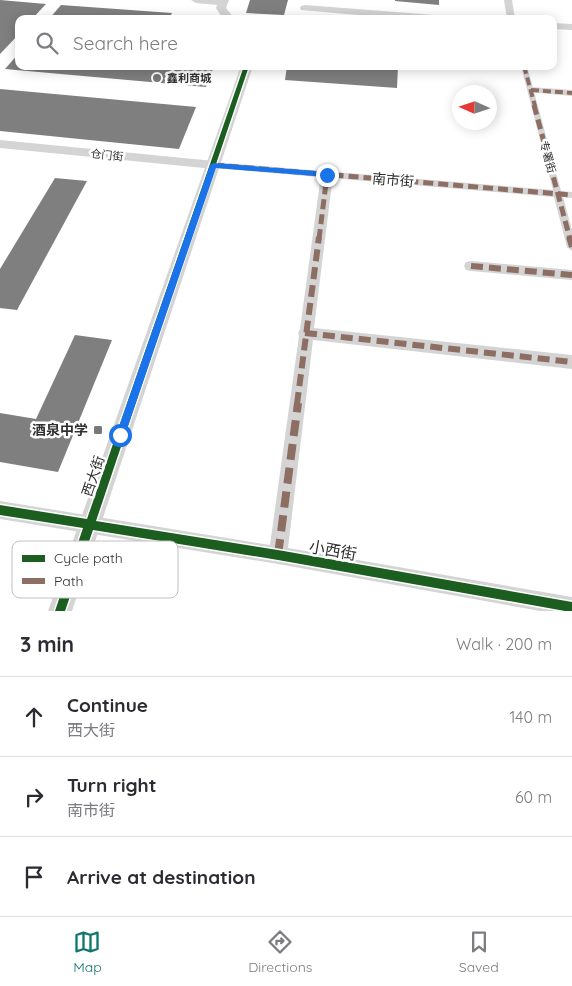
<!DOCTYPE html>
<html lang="en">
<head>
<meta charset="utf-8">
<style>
	:root { --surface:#fff; --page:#f7f7f7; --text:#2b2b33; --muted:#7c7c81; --line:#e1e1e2; --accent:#0f766e }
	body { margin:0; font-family:Quicksand,"Noto Sans SC",sans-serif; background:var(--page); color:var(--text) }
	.compass { position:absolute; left:452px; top:85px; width:45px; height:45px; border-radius:50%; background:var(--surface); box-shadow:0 2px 12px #0003; rotate:273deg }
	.stop { position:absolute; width:15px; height:15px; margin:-11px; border:4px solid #1a73e8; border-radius:50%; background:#fff }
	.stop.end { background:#1a73e8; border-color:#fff; box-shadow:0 1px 5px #0008 }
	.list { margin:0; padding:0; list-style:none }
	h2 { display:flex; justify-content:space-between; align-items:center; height:65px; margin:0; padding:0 20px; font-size:21px }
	h2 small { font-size:16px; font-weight:400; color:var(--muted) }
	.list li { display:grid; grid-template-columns:32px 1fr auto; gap:15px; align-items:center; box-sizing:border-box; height:80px; padding:0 20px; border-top:1px solid var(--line) }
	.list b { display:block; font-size:19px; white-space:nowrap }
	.list p { margin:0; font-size:16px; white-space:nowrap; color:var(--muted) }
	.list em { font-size:16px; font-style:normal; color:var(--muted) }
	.icon { flex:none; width:28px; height:28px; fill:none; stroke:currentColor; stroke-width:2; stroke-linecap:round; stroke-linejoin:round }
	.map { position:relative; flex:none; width:572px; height:611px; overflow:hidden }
	.search { position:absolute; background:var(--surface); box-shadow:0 2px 12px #0003; left:15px; right:15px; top:15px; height:55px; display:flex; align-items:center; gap:12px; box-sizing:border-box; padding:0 18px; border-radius:10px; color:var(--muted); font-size:19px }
	.sheet { height:305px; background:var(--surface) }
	nav { display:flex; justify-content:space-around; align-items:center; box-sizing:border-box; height:70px; border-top:1px solid var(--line); background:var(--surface); font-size:14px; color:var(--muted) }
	nav a { display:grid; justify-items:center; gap:2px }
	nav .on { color:var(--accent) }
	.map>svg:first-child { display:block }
</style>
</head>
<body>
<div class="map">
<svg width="572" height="611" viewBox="0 0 572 611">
	<rect width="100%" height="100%" fill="#fff"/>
	<g fill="#7f7f7f">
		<polygon points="0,0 46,4 32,19 19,19 19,34 0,54"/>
		<polygon points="250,0 288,0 284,15 246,13"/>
		<polygon points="395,0 439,0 439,5 395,1"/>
		<polygon points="61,5 172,13 169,19 49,19"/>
		<polygon points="19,53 19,66 214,66 206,87 5,69"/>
		<polygon points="287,66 340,70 350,66 398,66 397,88 285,80"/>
		<polygon points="0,89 196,107 179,149 0,131"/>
		<polygon points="55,178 87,181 17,310 0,308 0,269"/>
		<polygon points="75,335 112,340 58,472 0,462 0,413 36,419"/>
	</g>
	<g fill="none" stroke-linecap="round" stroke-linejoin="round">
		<polygon fill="#d4d4d4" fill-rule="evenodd" points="521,66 527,66 561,191 572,192 572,198 563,197 572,230 572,251 567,247 554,197 214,168 210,165 214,162 553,190"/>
		<g fill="#d4d4d4" fill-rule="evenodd">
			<polygon points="504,0 512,0 515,19 507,19"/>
			<polygon points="531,87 572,90 572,96 528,92 528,88"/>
			<polygon points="0,140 214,161 220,165 214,169 0,148"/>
			<polygon points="327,171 333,175 314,328 572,355 572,369 313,340 288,548 572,597 572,611 540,611 278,564 0,519 0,501 270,545 299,336 298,333 300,329 321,175"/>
			<polygon points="471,261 572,270 572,280 471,271 466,270 464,266 466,262"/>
		</g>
		<g fill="#d4d4d4" fill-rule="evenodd">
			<polygon points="191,0 229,0 226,8 235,19 223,19 216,8 217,5 196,3"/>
			<polygon points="305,5 447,16 452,19 403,19 301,10 300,8 301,6"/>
			<polygon points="553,23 572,24 572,30 553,29"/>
			<polygon points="241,66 253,66 72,611 48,611"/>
		</g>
		<g stroke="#8d6e63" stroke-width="4" stroke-dasharray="8 4" stroke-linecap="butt">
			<polyline points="524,66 535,106"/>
			<polyline points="531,90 572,93"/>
		</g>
		<g stroke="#8d6e63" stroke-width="5" stroke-dasharray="10 5" stroke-linecap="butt">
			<polyline points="534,105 570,239"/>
			<polyline points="214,165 572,195"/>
			<polyline points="319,239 327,175"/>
		</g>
		<g stroke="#8d6e63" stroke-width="6" stroke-dasharray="12 6" stroke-linecap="butt">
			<polyline points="569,237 572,247"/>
			<polyline points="471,266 572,275"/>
			<polyline points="305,333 572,362"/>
			<polyline points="297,404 319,237"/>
		</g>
		<polyline stroke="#8d6e63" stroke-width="8" stroke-dasharray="16 8" stroke-linecap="butt" points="278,555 298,403"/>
		<g stroke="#fff" stroke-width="3">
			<polygon id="cycleway" points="244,66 249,66 96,521 278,550 572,602 572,611 565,611 278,560 93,530 65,611 55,611 83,528 0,515 0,505 87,519"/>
		</g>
		<use href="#cycleway" fill="#1b5e20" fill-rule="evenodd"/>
	</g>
	<polygon fill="#1a73e8" points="214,163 327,172 330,175 327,177 216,168 125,435 120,440 116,435 210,165"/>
	<g fill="#787878" stroke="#fff" stroke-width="2">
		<circle cx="157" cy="78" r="5"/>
		<rect x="93" y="425" width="10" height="10" rx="2.5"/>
	</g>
	<g text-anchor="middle" stroke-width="5" stroke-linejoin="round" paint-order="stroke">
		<g font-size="11" font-weight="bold" fill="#303030" stroke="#fff" text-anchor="start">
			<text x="167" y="82">鑫利商城</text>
		</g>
		<g font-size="11" fill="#303030" stroke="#fff">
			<text transform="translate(107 155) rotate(6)" y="4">仓门街</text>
			<text transform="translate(548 157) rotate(75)" y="4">专署街</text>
		</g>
		<g font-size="14" fill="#303030" stroke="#fff">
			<text transform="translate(393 180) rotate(5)" y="5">南市街</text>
			<text transform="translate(93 476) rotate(-71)" y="5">西大街</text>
		</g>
		<g font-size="14" font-weight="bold" fill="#303030" stroke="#fff" text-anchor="end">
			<text x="88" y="435">酒泉中学</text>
		</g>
		<g font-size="16" fill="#303030" stroke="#fff">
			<text transform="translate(333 550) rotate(10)" y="6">小西街</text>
		</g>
	</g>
	<rect x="12" y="541" width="166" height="57" rx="8" fill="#fff" stroke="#c1c1c1" stroke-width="1"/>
	<rect x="22" y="555" width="23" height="7" fill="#1b5e20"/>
	<rect x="22" y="578" width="23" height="6" fill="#8d6e63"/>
	<g font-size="14" fill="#303030">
		<text x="54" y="563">Cycle path</text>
		<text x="54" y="586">Path</text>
	</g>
</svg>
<svg class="compass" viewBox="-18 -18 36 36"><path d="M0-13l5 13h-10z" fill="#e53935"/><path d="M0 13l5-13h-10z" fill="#7c7c81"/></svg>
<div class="stop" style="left:120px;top:435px"></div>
<div class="stop end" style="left:327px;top:175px"></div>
<div class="search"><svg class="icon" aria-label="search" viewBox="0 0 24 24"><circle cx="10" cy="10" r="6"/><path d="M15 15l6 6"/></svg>Search here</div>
</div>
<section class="sheet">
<h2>3 min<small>Walk · 200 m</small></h2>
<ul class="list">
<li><svg class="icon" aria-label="ahead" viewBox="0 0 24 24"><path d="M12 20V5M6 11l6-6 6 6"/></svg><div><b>Continue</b><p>西大街</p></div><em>140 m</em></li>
<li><svg class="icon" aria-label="right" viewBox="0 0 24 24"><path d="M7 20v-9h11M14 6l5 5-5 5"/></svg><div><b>Turn right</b><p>南市街</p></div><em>60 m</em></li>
<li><svg class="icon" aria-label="arrive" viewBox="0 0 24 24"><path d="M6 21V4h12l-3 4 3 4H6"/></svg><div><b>Arrive at destination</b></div></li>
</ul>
</section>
<nav>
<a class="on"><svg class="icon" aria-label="map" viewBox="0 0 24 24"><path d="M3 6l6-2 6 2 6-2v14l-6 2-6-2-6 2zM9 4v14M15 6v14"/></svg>Map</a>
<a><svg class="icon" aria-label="directions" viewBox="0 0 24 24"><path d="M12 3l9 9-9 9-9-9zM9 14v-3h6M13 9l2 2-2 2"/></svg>Directions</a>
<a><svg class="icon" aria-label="saved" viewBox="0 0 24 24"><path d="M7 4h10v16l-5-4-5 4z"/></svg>Saved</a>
</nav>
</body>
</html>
